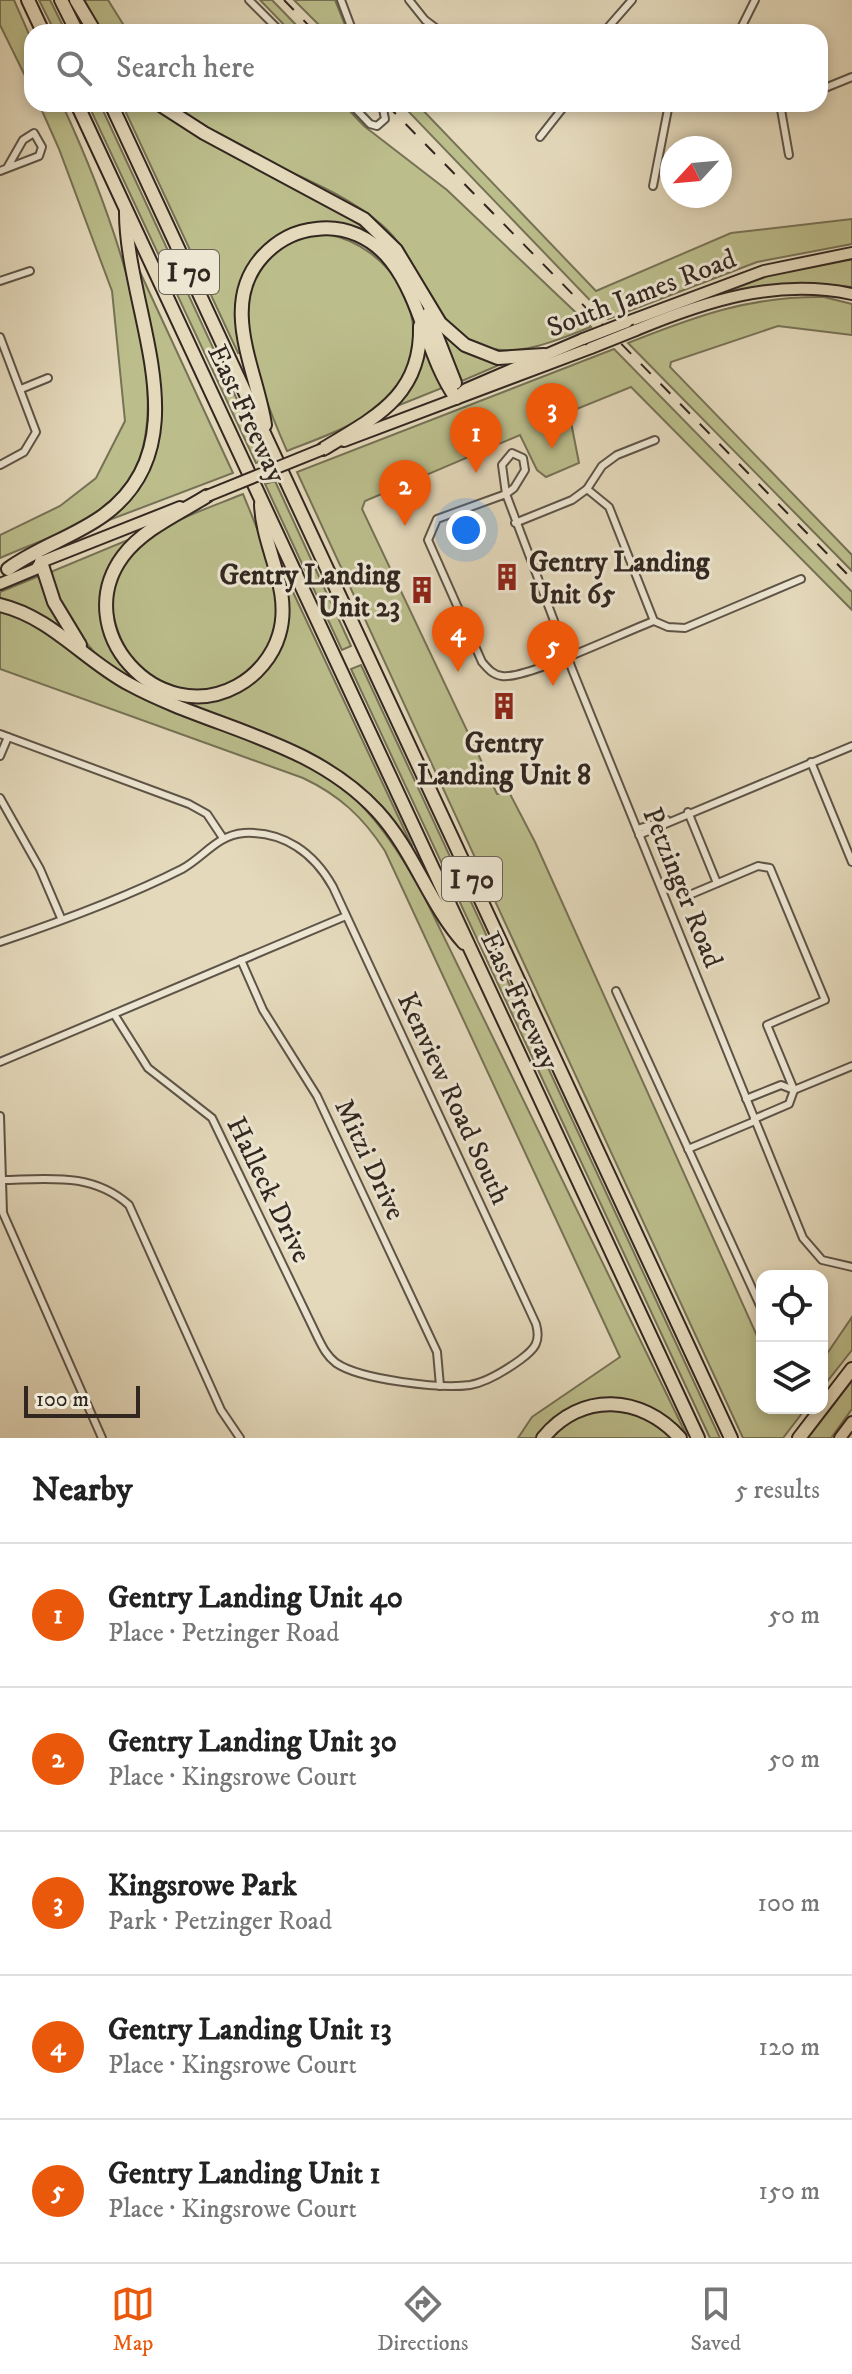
<!DOCTYPE html>
<html lang="en">
<head>
<meta charset="utf-8">
<style>
	:root { --surface:#fff; --page:#f2f2f2; --text:#222; --muted:#767676; --line:#e0e0e0; --accent:#ea580c }
	body { margin:0; font-family:"IM FELL DW Pica",serif; background:var(--page); color:var(--text) }
	.controls { position:absolute; right:24px; bottom:24px; display:grid; overflow:hidden; border-radius:16px; box-shadow:0 4px 12px #0003 }
	.controls button { width:72px; height:72px; display:grid; place-items:center; padding:0; border:0; border-bottom:2px solid var(--line); background:var(--surface); color:var(--text); font:40px sans-serif }
	.compass { position:absolute; left:660px; top:136px; width:72px; height:72px; border-radius:50%; background:var(--surface); box-shadow:0 4px 12px #0003; rotate:244deg }
	.scale { position:absolute; left:24px; bottom:20px; width:116px; box-sizing:border-box; padding-left:8px; border:4px solid #322720; border-top:0; font-size:22px; line-height:28px; white-space:nowrap; color:#322720; -webkit-text-stroke:6px #ede6d3; paint-order:stroke }
	.you { position:absolute; left:466px; top:530px; width:28px; height:28px; margin:-20px; border:6px solid #fff; border-radius:50%; background:#1a73e8; box-shadow:0 0 0 12px #1a73e833 }
	.badge { display:grid; place-items:center; width:52px; height:52px; border-radius:50%; background:var(--accent); color:#fff; font-size:26px; font-weight:700 }
	.pin { position:absolute; translate:-50% -66px; filter:drop-shadow(0 2px 4px #0008) }
	.pin::after { content:''; position:absolute; top:42px; width:28px; height:24px; background:inherit; clip-path:polygon(0 0,100% 0,50% 100%) }
	.list { margin:0; padding:0; list-style:none }
	h2 { display:flex; justify-content:space-between; align-items:center; height:104px; margin:0; padding:0 32px; font-size:34px }
	h2 small { font-size:26px; font-weight:400; color:var(--muted) }
	.list li { display:grid; grid-template-columns:52px 1fr auto; gap:24px; align-items:center; box-sizing:border-box; height:144px; padding:0 32px; border-top:2px solid var(--line) }
	.list b { display:block; font-size:30px; white-space:nowrap }
	.list p { margin:0; font-size:26px; white-space:nowrap; color:var(--muted) }
	.list em { font-size:26px; font-style:normal; color:var(--muted) }
	.icon { flex:none; width:44px; height:44px; fill:none; stroke:currentColor; stroke-width:2; stroke-linecap:round; stroke-linejoin:round }
	.map { position:relative; flex:none; width:852px; height:1438px; overflow:hidden }
	.search { position:absolute; background:var(--surface); box-shadow:0 4px 12px #0003; left:24px; right:24px; top:24px; height:88px; display:flex; align-items:center; gap:20px; box-sizing:border-box; padding:0 28px; border-radius:24px; color:var(--muted); font-size:30px }
	.sheet { height:824px; background:var(--surface) }
	nav { display:flex; justify-content:space-around; align-items:center; box-sizing:border-box; height:112px; border-top:2px solid var(--line); background:var(--surface); font-size:22px; color:var(--muted) }
	nav a { display:grid; justify-items:center; gap:4px }
	nav .on { color:var(--accent) }
	.map>svg:first-child { display:block }
</style>
</head>
<body>
<div class="map">
<svg width="852" height="1438" viewBox="0 0 852 1438">
	<rect width="100%" height="100%" fill="#e4d9bb"/>
	<filter id="stains"><feTurbulence type="fractalNoise" baseFrequency=".0025" numOctaves="4"/><feColorMatrix values="0 0 0 0 .2 0 0 0 0 .09 0 0 0 0 .02 0 0 0 .5 -.17"/></filter>
	<radialGradient id="worn" r=".72"><stop offset=".6" stop-color="#630" stop-opacity="0"/><stop offset="1" stop-color="#630" stop-opacity=".3"/></radialGradient>
	<g fill="#bbbd8b" stroke="#767256" stroke-width="2">
		<polygon points="0,0 14,0 32,41 32,90 0,25"/>
		<polygon points="39,0 50,0 66,32 55,32"/>
		<polygon points="84,0 108,0 128,32 102,32"/>
		<polygon points="260,0 272,0 303,32 291,32"/>
		<polygon points="294,0 335,0 348,32 326,32"/>
		<path d="M39 104H62C101 188 189 404 125 486 95 524 43 539 0 558V535L60 506 96 478 125 421 112 291 59 149Z"/>
		<polygon points="88,104 100,104 265,460 256,463"/>
		<polygon points="122,104 150,104 215,146 344,213 382,242 347,227 275,239 236,310 241,352 238,353"/>
		<path d="M169 104H343L364 126 447 190 591 327C552 342 515 360 474 344 436 329 419 256 382 225 344 192 292 174 248 152 221 138 195 120 169 104Z"/>
		<polygon points="411,104 417,104 596,291 731,233 852,219 852,244 757,262 608,319 407,110"/>
		<path d="M324 234C394 244 439 325 398 387 376 420 322 437 287 451 257 383 202 245 324 234Z"/>
		<polygon points="852,259 852,287 801,283 728,292 727,288 788,270"/>
		<polygon points="140,272 233,473 104,522 155,445 137,273"/>
		<path d="M824 297 852 304V335L778 326 671 362 670 367 852 555V571L628 343C696 316 750 296 824 297Z"/>
		<polygon points="439,329 467,353 499,365 462,381"/>
		<polygon points="427,349 442,388 392,408 414,382"/>
		<polygon points="614,349 852,592 852,610 631,387 569,412 579,463 546,477 537,470 520,435 365,501 362,509 497,794 509,792 535,842 762,1347 762,1408 806,1408 783,1438 743,1438 297,472"/>
		<polygon points="275,481 351,646 342,650 265,484"/>
		<path d="M243 494C258 531 276 570 277 610 278 703 144 726 115 622 108 599 116 571 131 554 158 523 207 509 243 494Z"/>
		<path d="M130 539 106 579 108 639 136 684C91 658 68 625 50 577L53 571Z"/>
		<polygon points="285,575 412,846 409,848 365,794 179,702 210,700 277,650 282,576"/>
		<polygon points="39,576 61,629 23,607 0,600 0,592"/>
		<path d="M0 610C46 621 81 665 122 687 186 723 261 735 323 774 368 802 398 849 423 894L686 1434 606 1399 538 1438H518L532 1417 620 1357 385 851C363 817 339 795 303 778L0 669Z"/>
		<polygon points="361,665 720,1438 710,1438 351,669"/>
		<polygon points="852,1317 852,1350 822,1388 822,1361"/>
		<polygon points="852,1378 852,1409 831,1438 807,1438"/>
		<path d="M598 1409C629 1410 649 1416 672 1438H550L572 1418Z"/>
	</g>
	<g fill="none" stroke-linecap="round" stroke-linejoin="round">
		<g stroke="#5e5447" stroke-width="10">
			<g id="street">
				<polyline points="249,0 281,32"/>
				<polyline points="341,0 353,32"/>
				<polyline points="409,0 425,20 441,32"/>
				<polyline points="604,32 632,0"/>
				<polyline points="739,32 755,0"/>
				<polyline points="820,90 852,77"/>
				<polyline points="351,104 370,124 377,126 385,119 382,104"/>
				<polyline points="728,104 732,104"/>
				<polyline points="780,104 789,155"/>
				<polyline points="540,137 566,104"/>
				<polyline points="0,171 39,156 42,147 34,133 23,140 7,168"/>
				<polyline points="653,186 669,104"/>
				<polyline points="0,281 30,271"/>
				<polyline points="0,337 36,432 24,452 0,465"/>
				<polyline points="21,389 48,378"/>
				<polygon points="512,453 523,458 525,470 514,488 506,494 502,465"/>
				<polyline points="587,489 609,507 654,621"/>
				<polyline points="515,523 572,500 587,489 602,466 617,455 655,440"/>
				<path d="M801 579 685 628 668 627 654 621C626 631 525 680 502 676 493 675 488 669 482 662L428 540 437 519 506 494 567 655 572 669 803 1238 822 1260 852 1267"/>
				<polyline points="0,734 189,804 207,814 223,838"/>
				<polyline points="0,756 8,737"/>
				<polyline points="811,762 852,862"/>
				<polyline points="0,798 40,869 61,918"/>
				<polyline points="688,812 717,883"/>
				<polyline points="637,829 667,820"/>
				<polyline points="639,835 852,746"/>
				<polyline points="687,896 758,866 770,868 825,1000 767,1025 794,1090 852,1066"/>
				<path d="M0 942C59 922 127 897 182 869 204 857 217 835 244 833 284 831 314 853 333 887L536 1324C541 1342 535 1349 520 1360 506 1370 488 1382 470 1385 441 1389 361 1380 336 1363 327 1356 323 1348 318 1338L212 1118 148 1068 114 1014"/>
				<polyline points="241,960 263,1010 317,1096 375,1220 437,1352 440,1386"/>
				<polyline points="616,991 762,1310"/>
				<polyline points="0,1062 346,916"/>
				<polyline points="746,1099 781,1085 794,1090 789,1104 754,1119"/>
				<polyline points="0,1116 3,1213 102,1438"/>
				<polyline points="688,1149 755,1121"/>
				<path d="M2 1180C49 1179 92 1172 129 1205L221 1410 240 1438"/>
			</g>
		</g>
		<g stroke="#322720" stroke-width="14">
			<g id="primary">
				<polyline points="627,322 764,271 852,253"/>
				<path d="M636 330C706 301 776 278 852 294"/>
				<polyline points="457,397 466,389 583,339"/>
				<polyline points="344,441 591,348"/>
				<polyline points="0,584 36,569 41,562 180,507"/>
				<polyline points="840,1438 852,1422"/>
			</g>
		</g>
		<g stroke="#322720" stroke-width="16">
			<g id="highway">
				<polyline points="28,0 43,32"/>
				<polyline points="61,0 77,32"/>
				<polyline points="76,0 95,32"/>
				<polyline points="77,104 698,1438"/>
				<polyline points="111,104 731,1438"/>
				<polyline points="159,104 204,133 364,219 396,250 440,323 465,345 498,358 544,355"/>
				<polyline points="428,314 455,383"/>
				<path d="M265 425C257 370 218 305 263 256 277 241 295 231 316 229 345 225 373 238 391 261 422 301 427 357 456 398"/>
				<path d="M323 449C376 417 422 395 420 326"/>
				<path d="M207 496C180 513 143 529 123 556 68 630 158 729 237 686 256 676 273 656 279 635 293 590 262 548 261 504"/>
				<polyline points="41,562 54,602 80,645"/>
				<path d="M8 569C38 547 74 537 104 515 205 441 125 309 126 211"/>
				<path d="M0 605C51 617 84 660 129 684 212 729 310 739 377 811 414 851 429 904 464 943"/>
				<path d="M543 1438C581 1391 642 1395 680 1438"/>
				<polyline points="799,1438 852,1369"/>
			</g>
		</g>
		<use href="#street" stroke="#ede6d3" stroke-width="6"/>
		<use href="#primary" stroke="#e4d9bb" stroke-width="10"/>
		<use href="#highway" stroke="#e4d9bb" stroke-width="12"/>
		<g stroke="#322720" stroke-width="2" stroke-dasharray="14 14" stroke-linecap="butt">
			<polyline points="284,0 315,32"/>
			<polyline points="386,104 852,579"/>
		</g>
		<g stroke="#322720" stroke-width="14" stroke-linecap="butt">
			<g id="primary-bridge">
				<polyline points="583,339 627,322"/>
				<polyline points="591,348 636,330"/>
				<polyline points="207,496 323,449"/>
			</g>
		</g>
		<use href="#primary-bridge" stroke="#e4d9bb" stroke-width="10"/>
	</g>
	<defs>
		<g id="building-bare" transform="scale(2.16)"><path d="M-4-6H4V6H1V3H-1V6H-4ZM-2.5-4.3h1.7v1.8h-1.7ZM.8-4.3h1.7v1.8H.8ZM-2.5-1h1.7V.8h-1.7ZM.8-1h1.7V.8H.8Z" fill="#8f2418" stroke="#ede6d3" stroke-width="2.5" paint-order="stroke"/></g>
	</defs>
	<g fill-rule="evenodd">
		<use href="#building-bare" x="507" y="577"/>
		<use href="#building-bare" x="422" y="590"/>
		<use href="#building-bare" x="504" y="706"/>
	</g>
	<g text-anchor="middle" stroke-width="6" stroke-linejoin="round" paint-order="stroke">
		<g fill="#ede6d3" stroke="#6a6056" stroke-width="2">
			<rect x="159" y="250" width="60" height="44" rx="6"/>
			<rect x="442" y="857" width="60" height="44" rx="6"/>
		</g>
		<g font-size="26" font-weight="bold" fill="#322720">
			<text x="189" y="281">I 70</text>
			<text x="472" y="888">I 70</text>
		</g>
		<g font-size="28" fill="#322720" stroke="#ede6d3">
			<text transform="translate(641 292) rotate(-21)" y="10">South James Road</text>
			<text transform="translate(248 413) rotate(65)" y="10">East Freeway</text>
			<text transform="translate(684 887) rotate(68)" y="10">Petzinger Road</text>
			<text transform="translate(521 1000) rotate(65)" y="10">East Freeway</text>
			<text transform="translate(455 1098) rotate(65)" y="10">Kenview Road South</text>
			<text transform="translate(371 1159) rotate(65)" y="10">Mitzi Drive</text>
			<text transform="translate(270 1189) rotate(64)" y="10">Halleck Drive</text>
		</g>
		<g font-size="28" font-weight="bold" fill="#322720" stroke="#ede6d3" text-anchor="start">
			<text x="529" y="571">Gentry Landing<tspan x="529" dy="32">Unit 65</tspan></text>
			<text x="400" y="584" text-anchor="end">Gentry Landing<tspan x="400" dy="32">Unit 23</tspan></text>
			<text x="504" y="752" text-anchor="middle">Gentry<tspan x="504" dy="32">Landing Unit 8</tspan></text>
		</g>
	</g>
	<rect width="100%" height="100%" filter="url(#stains)"/>
	<rect width="100%" height="100%" fill="url(#worn)"/>
</svg>
<div class="controls">
<button><svg class="icon" aria-label="locate" viewBox="0 0 24 24"><circle cx="12" cy="12" r="6"/><path d="M12 2v4M12 18v4M2 12h4M18 12h4"/></svg></button>
<button><svg class="icon" aria-label="layers" viewBox="0 0 24 24"><path d="M12 4l9 5-9 5-9-5zM3 14l9 5 9-5"/></svg></button>
</div>
<svg class="compass" viewBox="-18 -18 36 36"><path d="M0-13l5 13h-10z" fill="#e53935"/><path d="M0 13l5-13h-10z" fill="#767676"/></svg>
<div class="scale">100 m</div>
<div class="you"></div>
<div class="pin badge" style="left:476px;top:473px">1</div>
<div class="pin badge" style="left:405px;top:526px">2</div>
<div class="pin badge" style="left:552px;top:449px">3</div>
<div class="pin badge" style="left:458px;top:672px">4</div>
<div class="pin badge" style="left:553px;top:686px">5</div>
<div class="search"><svg class="icon" aria-label="search" viewBox="0 0 24 24"><circle cx="10" cy="10" r="6"/><path d="M15 15l6 6"/></svg>Search here</div>
</div>
<section class="sheet">
<h2>Nearby<small>5 results</small></h2>
<ul class="list">
<li><span class="badge">1</span><div><b>Gentry Landing Unit 40</b><p>Place · Petzinger Road</p></div><em>50 m</em></li>
<li><span class="badge">2</span><div><b>Gentry Landing Unit 30</b><p>Place · Kingsrowe Court</p></div><em>50 m</em></li>
<li><span class="badge">3</span><div><b>Kingsrowe Park</b><p>Park · Petzinger Road</p></div><em>100 m</em></li>
<li><span class="badge">4</span><div><b>Gentry Landing Unit 13</b><p>Place · Kingsrowe Court</p></div><em>120 m</em></li>
<li><span class="badge">5</span><div><b>Gentry Landing Unit 1</b><p>Place · Kingsrowe Court</p></div><em>150 m</em></li>
</ul>
</section>
<nav>
<a class="on"><svg class="icon" aria-label="map" viewBox="0 0 24 24"><path d="M3 6l6-2 6 2 6-2v14l-6 2-6-2-6 2zM9 4v14M15 6v14"/></svg>Map</a>
<a><svg class="icon" aria-label="directions" viewBox="0 0 24 24"><path d="M12 3l9 9-9 9-9-9zM9 14v-3h6M13 9l2 2-2 2"/></svg>Directions</a>
<a><svg class="icon" aria-label="saved" viewBox="0 0 24 24"><path d="M7 4h10v16l-5-4-5 4z"/></svg>Saved</a>
</nav>
</body>
</html>
